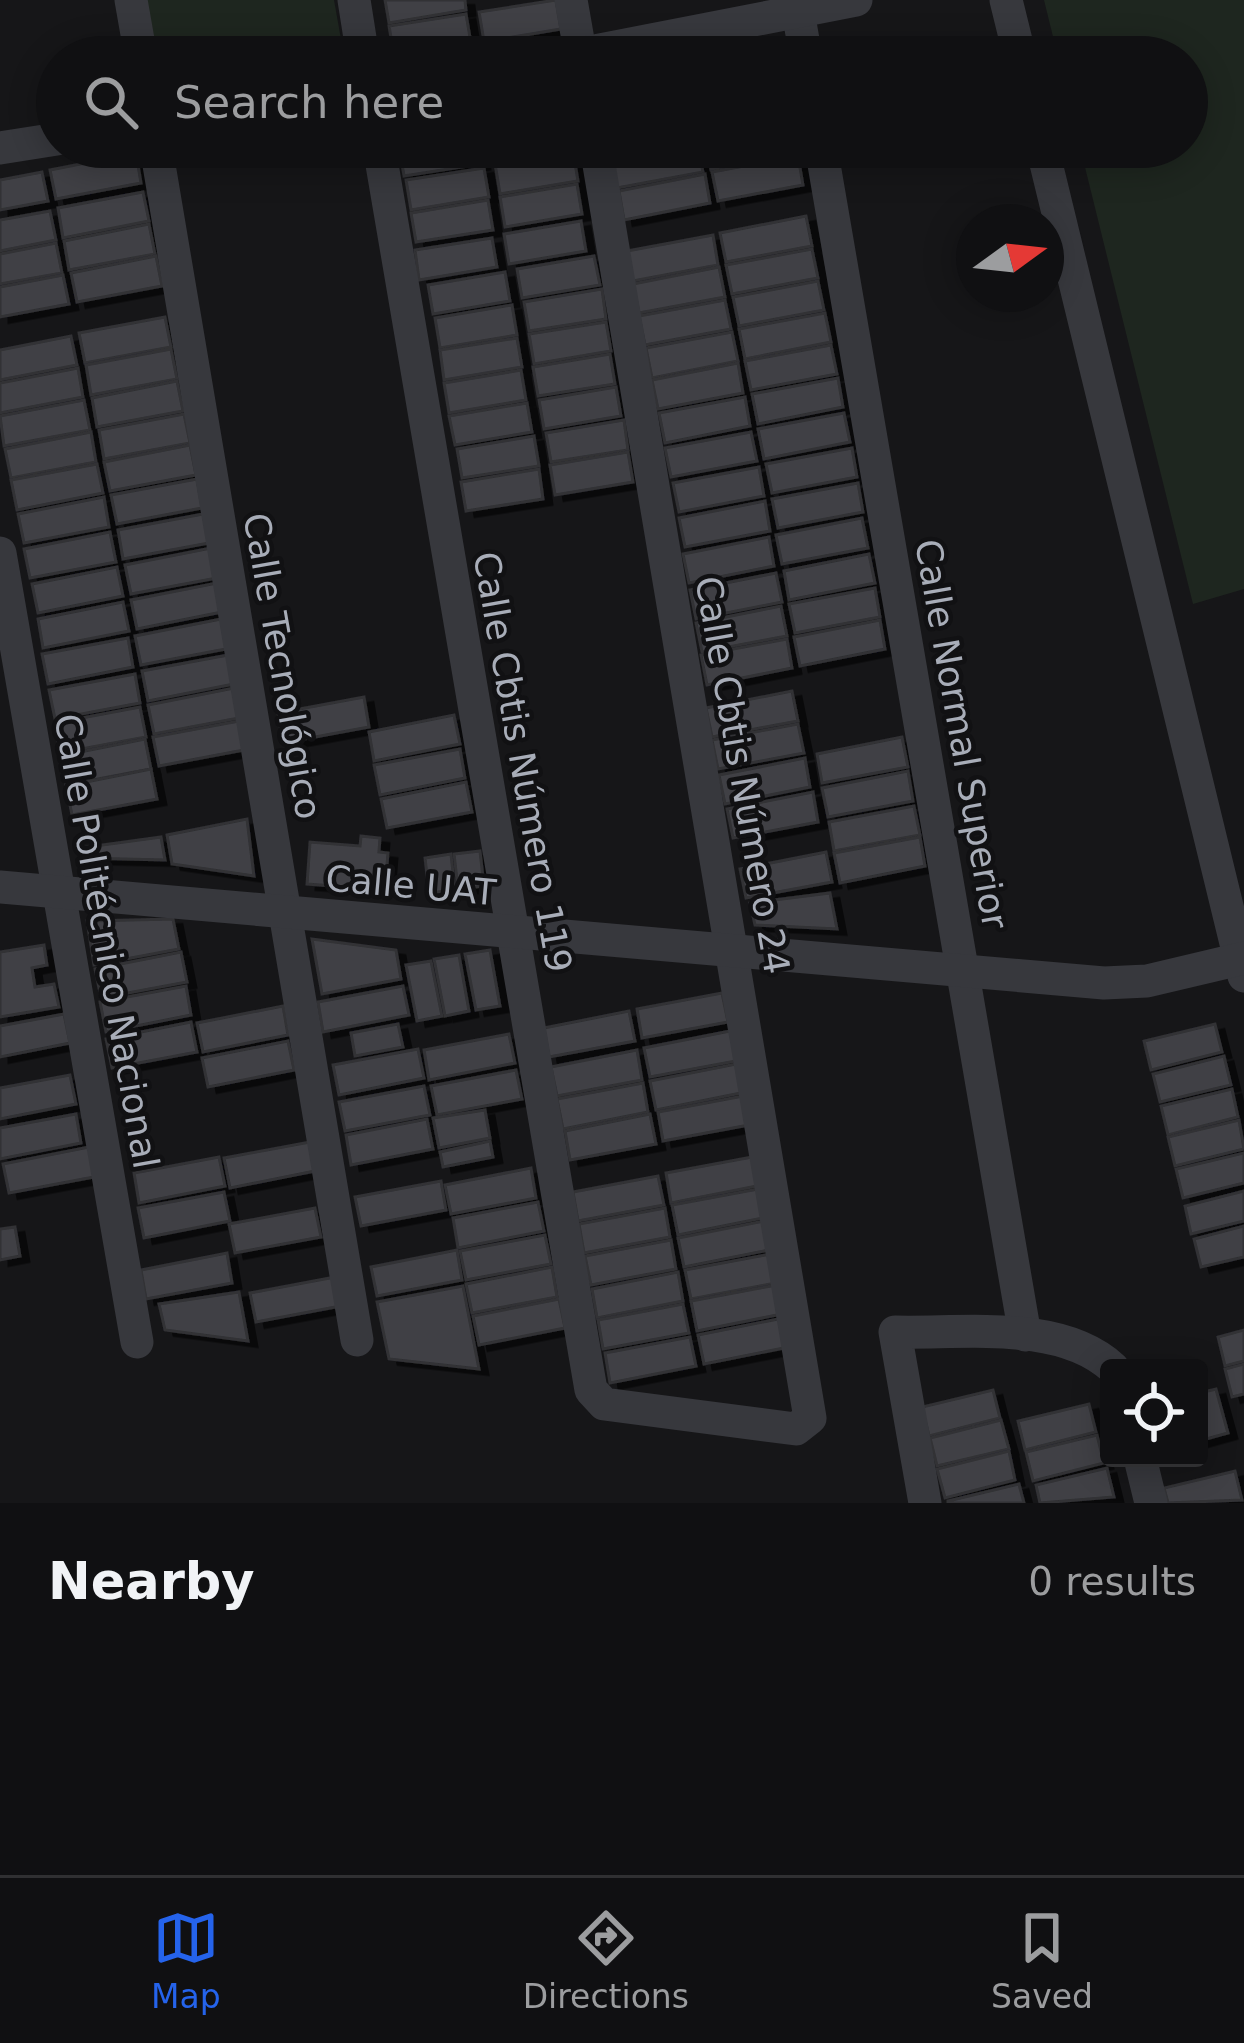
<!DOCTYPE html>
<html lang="en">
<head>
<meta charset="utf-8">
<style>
	:root { --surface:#101012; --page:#19191b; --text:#f1f3f6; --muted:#9c9d9f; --line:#303032; --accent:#2563eb }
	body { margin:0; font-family:"DejaVu Sans",sans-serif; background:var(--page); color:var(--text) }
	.controls { position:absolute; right:36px; bottom:36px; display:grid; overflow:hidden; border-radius:12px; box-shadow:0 6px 30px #0003 }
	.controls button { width:108px; height:108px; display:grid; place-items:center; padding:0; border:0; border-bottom:3px solid var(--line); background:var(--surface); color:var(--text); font:60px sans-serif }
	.compass { position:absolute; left:956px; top:204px; width:108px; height:108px; border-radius:50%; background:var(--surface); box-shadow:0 6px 30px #0003; rotate:75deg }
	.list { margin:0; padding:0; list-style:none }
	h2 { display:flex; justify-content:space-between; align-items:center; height:156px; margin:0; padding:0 48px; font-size:51px }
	h2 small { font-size:39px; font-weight:400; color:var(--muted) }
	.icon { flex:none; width:66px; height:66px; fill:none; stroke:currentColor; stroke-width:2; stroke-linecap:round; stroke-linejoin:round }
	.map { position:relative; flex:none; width:1244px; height:1503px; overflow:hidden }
	.search { position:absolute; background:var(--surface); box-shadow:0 6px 30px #0003; left:36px; right:36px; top:36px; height:132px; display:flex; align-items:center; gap:30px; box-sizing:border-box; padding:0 42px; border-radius:66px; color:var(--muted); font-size:45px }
	.sheet { height:372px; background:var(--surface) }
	nav { display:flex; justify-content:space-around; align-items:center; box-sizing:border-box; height:168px; border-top:3px solid var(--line); background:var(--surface); font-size:33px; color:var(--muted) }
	nav a { display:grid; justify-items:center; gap:6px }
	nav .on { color:var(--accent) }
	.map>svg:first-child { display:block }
</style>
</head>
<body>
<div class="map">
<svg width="1244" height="1503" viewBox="0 0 1244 1503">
	<defs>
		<filter id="shadow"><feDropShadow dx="9" dy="5.5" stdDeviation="0" flood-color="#0009"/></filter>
	</defs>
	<rect width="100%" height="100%" fill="#161618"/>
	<g fill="#1e261f">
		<polygon points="144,0 334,0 344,56 153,57"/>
		<polygon points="1044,0 1244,0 1244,589 1193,604 1080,147 1187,147 1187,57 1058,57"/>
	</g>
	<g fill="#404145" stroke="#303034" stroke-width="3" filter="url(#shadow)">
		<polygon points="385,0 465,0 466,10 389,23"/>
		<polygon points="556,0 561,29 484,42 479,12"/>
		<polygon points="466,14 471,43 394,56 389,26"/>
		<polygon points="399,147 479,147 481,164 404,176"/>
		<polygon points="491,147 570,147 570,148 493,160"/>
		<polygon points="673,147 698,147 703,172 617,188 611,159"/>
		<polygon points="706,147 795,147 796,153 711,170"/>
		<polygon points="573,151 578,181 500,194 495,164"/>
		<polygon points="136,153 141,183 56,199 50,170"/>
		<polygon points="798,156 803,185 718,201 712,172"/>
		<polygon points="484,168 489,197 411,210 406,180"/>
		<polygon points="42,172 48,201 0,210 0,180"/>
		<polygon points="705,174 710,203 624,220 619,191"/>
		<polygon points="577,184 582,214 505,227 500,197"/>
		<polygon points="143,192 149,221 63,238 58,208"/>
		<polygon points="488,200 493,230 416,242 411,213"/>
		<polygon points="50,211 56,240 0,251 0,220"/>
		<polygon points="806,216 812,246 726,262 720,233"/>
		<polygon points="581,221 586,251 509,264 504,234"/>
		<polygon points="149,224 155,254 69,270 64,241"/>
		<polygon points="713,235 718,265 633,281 627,251"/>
		<polygon points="492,238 497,267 419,280 415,250"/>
		<polygon points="56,243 62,273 0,284 0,254"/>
		<polygon points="812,249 818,278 732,294 726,265"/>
		<polygon points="156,256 162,286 77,302 71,273"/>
		<polygon points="594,256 600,285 522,298 517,269"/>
		<polygon points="719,267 725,297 639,313 633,284"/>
		<polygon points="505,272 510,301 433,314 428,285"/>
		<polygon points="63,275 69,304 0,317 0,287"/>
		<polygon points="818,281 824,310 739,326 733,297"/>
		<polygon points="602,289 606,319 529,331 524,302"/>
		<polygon points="725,300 731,329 645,345 639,316"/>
		<polygon points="512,305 517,335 440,348 435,318"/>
		<polygon points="825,313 831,342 745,359 739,329"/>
		<polygon points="165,317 171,347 85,363 79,333"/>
		<polygon points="606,322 611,351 534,364 529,334"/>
		<polygon points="732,332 738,361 652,378 646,348"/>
		<polygon points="71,336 77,365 0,380 0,350"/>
		<polygon points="517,338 522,367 444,380 440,350"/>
		<polygon points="831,345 837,374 751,390 745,361"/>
		<polygon points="171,349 177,379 91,395 86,365"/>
		<polygon points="610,354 615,384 538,396 533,367"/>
		<polygon points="738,363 743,393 658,409 652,380"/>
		<polygon points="78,368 83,397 0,413 0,383"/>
		<polygon points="521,370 526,400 449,413 444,383"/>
		<polygon points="838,378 843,407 758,424 752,394"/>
		<polygon points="177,381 183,411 97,427 92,398"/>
		<polygon points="616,387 621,416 544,429 539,400"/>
		<polygon points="745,397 750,426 665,443 659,413"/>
		<polygon points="84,400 90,430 4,446 0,416"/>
		<polygon points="527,403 532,432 455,445 449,416"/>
		<polygon points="844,413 850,442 764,459 758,429"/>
		<polygon points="184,414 190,443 104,459 99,430"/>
		<polygon points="624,420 628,450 551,462 546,433"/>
		<polygon points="91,432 96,462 11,478 5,449"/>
		<polygon points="751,432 757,461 671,477 665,448"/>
		<polygon points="534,436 539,466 462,478 457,449"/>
		<polygon points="190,445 196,475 110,491 104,462"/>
		<polygon points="852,448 857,477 772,493 766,464"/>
		<polygon points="628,452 633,482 555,495 550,465"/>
		<polygon points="97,464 103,493 17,510 11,480"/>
		<polygon points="759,467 764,496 679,512 673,483"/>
		<polygon points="539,469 543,499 466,511 461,482"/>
		<polygon points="197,479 202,508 117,524 111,495"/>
		<polygon points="858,483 863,512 778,528 772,499"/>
		<polygon points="104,497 109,527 24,543 18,514"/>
		<polygon points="765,501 770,531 685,547 679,518"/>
		<polygon points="203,514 209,543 123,559 118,530"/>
		<polygon points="862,518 868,548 782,564 776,535"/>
		<polygon points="110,532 116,562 30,578 24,549"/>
		<polygon points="769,537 774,566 689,583 683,554"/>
		<polygon points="211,548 217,578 131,594 125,565"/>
		<polygon points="869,554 875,583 789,600 784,571"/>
		<polygon points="117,567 123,596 38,613 32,584"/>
		<polygon points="776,573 782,602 696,619 690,590"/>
		<polygon points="217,583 222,612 137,629 131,600"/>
		<polygon points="875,588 880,617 795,633 789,604"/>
		<polygon points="123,602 129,631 43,648 38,619"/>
		<polygon points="781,606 787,636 702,652 696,623"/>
		<polygon points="221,619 226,649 141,665 135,636"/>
		<polygon points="880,620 885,649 800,666 794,637"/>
		<polygon points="128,638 133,667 48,684 42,654"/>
		<polygon points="787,639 792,668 707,685 701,655"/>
		<polygon points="228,655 234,684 148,701 142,671"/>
		<polygon points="135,674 140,703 55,719 49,690"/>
		<polygon points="234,688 239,718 154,734 148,705"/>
		<polygon points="792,691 798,721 712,737 706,708"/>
		<polygon points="364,697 369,727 283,743 278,713"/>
		<polygon points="140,707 146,737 60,753 55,723"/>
		<polygon points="454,715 460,744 374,761 369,732"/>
		<polygon points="239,721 244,750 159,766 153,737"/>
		<polygon points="798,724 804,753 718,769 712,740"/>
		<polygon points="902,737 908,767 822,783 817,754"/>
		<polygon points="145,739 151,769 66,785 60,756"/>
		<polygon points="460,749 465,778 380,795 374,765"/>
		<polygon points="805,758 810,787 725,804 719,775"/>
		<polygon points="151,769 157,799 72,815 66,786"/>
		<polygon points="908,771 913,801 828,817 822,788"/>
		<polygon points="466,782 472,812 387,828 381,799"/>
		<polygon points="813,792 818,822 733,838 727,809"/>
		<polygon points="914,806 920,835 834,851 829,822"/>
		<polygon points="247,819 254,876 172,864 167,835"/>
		<polygon points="361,836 380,838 379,852 388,853 385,890 307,884 310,842 360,846"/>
		<polygon points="161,837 165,860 81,858 80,848"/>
		<polygon points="920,837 925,866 840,883 834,853"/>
		<polygon points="480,851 484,886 458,889 454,854"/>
		<polygon points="826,852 832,882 746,898 740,869"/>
		<polygon points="451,854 455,890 429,893 425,858"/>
		<polygon points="830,893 837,929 755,925 750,903"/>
		<polygon points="173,919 179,949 94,965 87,921"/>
		<polygon points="312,939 396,950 401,979 322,994"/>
		<polygon points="44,945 47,965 32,968 35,987 54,984 59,1007 0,1017 0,952"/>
		<polygon points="490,950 500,1006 476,1010 465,954"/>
		<polygon points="181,952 187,982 101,998 95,969"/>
		<polygon points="459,955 469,1011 445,1016 434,959"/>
		<polygon points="431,961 442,1016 417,1021 406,965"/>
		<polygon points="186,986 191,1015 106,1032 100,1002"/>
		<polygon points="403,986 409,1015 323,1032 318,1002"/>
		<polygon points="722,993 728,1022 642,1038 637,1009"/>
		<polygon points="283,1006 288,1035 203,1052 197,1023"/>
		<polygon points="629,1011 635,1041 549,1057 544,1028"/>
		<polygon points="64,1014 70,1043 0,1057 0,1026"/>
		<polygon points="191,1022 197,1052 112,1068 106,1039"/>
		<polygon points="398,1024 403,1047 355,1056 351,1033"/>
		<polygon points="1215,1024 1222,1052 1151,1070 1144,1041"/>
		<polygon points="730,1031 736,1061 650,1077 644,1048"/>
		<polygon points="509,1034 515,1063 429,1080 424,1050"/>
		<polygon points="288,1041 294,1070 208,1087 202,1058"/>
		<polygon points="418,1049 424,1078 339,1095 333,1065"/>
		<polygon points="637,1050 642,1080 557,1096 551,1067"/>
		<polygon points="1224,1056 1231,1085 1160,1102 1153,1074"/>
		<polygon points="736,1064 741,1093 656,1110 650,1081"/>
		<polygon points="516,1070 522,1099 437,1115 431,1086"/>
		<polygon points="70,1075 76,1104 0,1119 0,1088"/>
		<polygon points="643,1083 648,1112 563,1129 557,1099"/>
		<polygon points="424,1086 430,1115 345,1131 339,1102"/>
		<polygon points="1232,1089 1238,1117 1168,1135 1161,1106"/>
		<polygon points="743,1096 749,1125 663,1141 658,1112"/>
		<polygon points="485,1110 490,1138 439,1148 433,1118"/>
		<polygon points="76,1114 81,1143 0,1159 0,1128"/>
		<polygon points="650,1114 656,1144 570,1160 565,1131"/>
		<polygon points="427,1119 433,1149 351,1165 346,1135"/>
		<polygon points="1239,1120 1244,1149 1175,1166 1168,1137"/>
		<polygon points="490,1141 493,1157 443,1167 440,1152"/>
		<polygon points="310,1142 315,1171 230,1188 224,1158"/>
		<polygon points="89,1147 94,1177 9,1193 3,1164"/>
		<polygon points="1244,1153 1244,1183 1183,1198 1176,1169"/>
		<polygon points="219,1157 225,1186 139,1203 134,1173"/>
		<polygon points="752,1157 757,1186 671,1203 666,1173"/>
		<polygon points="531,1168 536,1198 451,1214 445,1185"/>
		<polygon points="658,1176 664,1205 578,1221 573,1192"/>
		<polygon points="441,1181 446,1210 361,1226 355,1197"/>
		<polygon points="758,1189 763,1218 678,1235 672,1205"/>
		<polygon points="1244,1191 1244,1221 1191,1234 1185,1206"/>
		<polygon points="224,1192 230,1221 144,1238 138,1208"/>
		<polygon points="538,1202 544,1231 458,1248 453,1218"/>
		<polygon points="315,1208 321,1237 235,1253 229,1224"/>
		<polygon points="665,1208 670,1237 584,1253 579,1224"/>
		<polygon points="764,1221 769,1250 684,1267 678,1238"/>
		<polygon points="1244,1226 1244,1257 1201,1267 1194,1239"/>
		<polygon points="15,1227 20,1256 0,1260 0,1229"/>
		<polygon points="545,1235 551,1264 466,1280 460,1251"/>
		<polygon points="671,1240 676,1269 591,1285 585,1256"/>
		<polygon points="457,1250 462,1280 377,1296 371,1267"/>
		<polygon points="227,1253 232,1283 146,1299 141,1270"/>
		<polygon points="771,1254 776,1283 691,1299 685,1270"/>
		<polygon points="552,1267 557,1297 472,1313 466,1284"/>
		<polygon points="678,1272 683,1301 597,1318 592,1289"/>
		<polygon points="335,1277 341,1306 256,1322 250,1293"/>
		<polygon points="776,1285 782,1314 697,1331 691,1301"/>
		<polygon points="463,1286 479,1369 389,1359 377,1302"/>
		<polygon points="239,1292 248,1341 165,1330 159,1304"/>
		<polygon points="559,1299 565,1328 479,1345 473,1316"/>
		<polygon points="683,1304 689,1333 603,1349 598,1320"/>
		<polygon points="783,1318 789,1347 704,1364 698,1335"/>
		<polygon points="1244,1330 1244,1361 1225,1366 1218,1337"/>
		<polygon points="690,1337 696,1366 610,1383 605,1353"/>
		<polygon points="1244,1364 1244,1394 1232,1397 1225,1369"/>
		<polygon points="1216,1389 1228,1433 1199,1441 1199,1393"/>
		<polygon points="993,1390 1000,1418 929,1436 922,1407"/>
		<polygon points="1089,1404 1096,1432 1025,1450 1018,1421"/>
		<polygon points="1001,1420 1009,1449 937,1466 930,1438"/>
		<polygon points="1097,1435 1104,1463 1033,1481 1026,1452"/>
		<polygon points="1009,1451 1015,1480 945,1498 937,1469"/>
		<polygon points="1107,1468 1114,1497 1040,1503 1036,1485"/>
		<polygon points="1235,1471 1242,1500 1168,1503 1164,1488"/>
		<polygon points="1019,1484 1024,1503 948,1503 948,1501"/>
	</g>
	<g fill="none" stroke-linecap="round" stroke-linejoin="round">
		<g stroke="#37383d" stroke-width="33">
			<polyline points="131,0 141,57"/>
			<polyline points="354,0 363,57"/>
			<polyline points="571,0 581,57"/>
			<polyline points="796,0 806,57"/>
			<polyline points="1006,0 1020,57"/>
			<polyline points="564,57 856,0"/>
			<polyline points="156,147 357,1340"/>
			<polyline points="379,147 591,1390 604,1404 796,1429 810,1418 596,147"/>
			<polyline points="821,147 1025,1335"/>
			<polyline points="1042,147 1244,976"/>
			<polyline points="0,148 57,139"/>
			<polyline points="0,553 137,1342"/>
			<polyline points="0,887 1104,983 1147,981 1244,958"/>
			<polyline points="1140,1458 1151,1503"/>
			<path d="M925 1503 895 1332C962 1334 1060 1319 1113 1368"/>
		</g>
	</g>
	<g text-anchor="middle" stroke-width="9" stroke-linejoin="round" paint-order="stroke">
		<g font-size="36" fill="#a8adb8" stroke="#111113">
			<text transform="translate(283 666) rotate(80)" y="13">Calle Tecnológico</text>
			<text transform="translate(962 734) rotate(80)" y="13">Calle Normal Superior</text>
			<text transform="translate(523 762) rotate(80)" y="13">Calle Cbtis Número 119</text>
			<text transform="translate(743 775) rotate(80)" y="13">Calle Cbtis Número 24</text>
			<text transform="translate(411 885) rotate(5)" y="13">Calle UAT</text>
			<text transform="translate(107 941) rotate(80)" y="13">Calle Politécnico Nacional</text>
		</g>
	</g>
</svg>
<div class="controls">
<button><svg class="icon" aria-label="locate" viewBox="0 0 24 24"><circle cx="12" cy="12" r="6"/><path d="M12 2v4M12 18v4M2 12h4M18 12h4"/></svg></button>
</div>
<svg class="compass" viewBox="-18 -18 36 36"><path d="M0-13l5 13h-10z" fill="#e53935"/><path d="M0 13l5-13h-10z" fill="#9c9d9f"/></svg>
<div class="search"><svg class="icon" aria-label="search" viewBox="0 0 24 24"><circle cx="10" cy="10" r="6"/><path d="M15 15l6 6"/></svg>Search here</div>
</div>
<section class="sheet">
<h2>Nearby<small>0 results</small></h2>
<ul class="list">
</ul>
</section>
<nav>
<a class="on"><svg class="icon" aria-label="map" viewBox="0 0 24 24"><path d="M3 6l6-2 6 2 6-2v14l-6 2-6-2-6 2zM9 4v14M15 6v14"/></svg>Map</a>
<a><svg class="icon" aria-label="directions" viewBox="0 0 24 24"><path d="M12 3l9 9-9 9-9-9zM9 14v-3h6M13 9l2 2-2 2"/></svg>Directions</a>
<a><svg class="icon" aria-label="saved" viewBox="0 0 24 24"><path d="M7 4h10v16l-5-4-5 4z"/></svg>Saved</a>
</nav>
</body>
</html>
